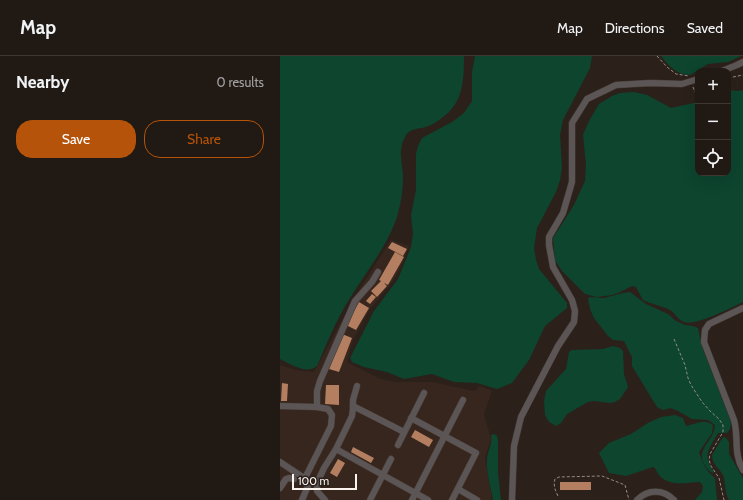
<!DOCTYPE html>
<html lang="en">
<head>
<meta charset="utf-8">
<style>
	:root { --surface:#201914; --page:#28221d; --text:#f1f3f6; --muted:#a2a0a0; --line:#3d3834; --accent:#b45309 }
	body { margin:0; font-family:Cabin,sans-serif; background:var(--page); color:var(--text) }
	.controls { position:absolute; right:12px; top:12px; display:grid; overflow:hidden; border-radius:8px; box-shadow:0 4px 16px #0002 }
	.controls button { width:36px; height:36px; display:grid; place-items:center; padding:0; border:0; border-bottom:1px solid var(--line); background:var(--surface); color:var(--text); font:20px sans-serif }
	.scale { position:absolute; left:12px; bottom:10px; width:65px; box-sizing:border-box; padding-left:4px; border:2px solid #faf3ee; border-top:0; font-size:11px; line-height:14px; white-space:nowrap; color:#faf3ee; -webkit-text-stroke:3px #2b211a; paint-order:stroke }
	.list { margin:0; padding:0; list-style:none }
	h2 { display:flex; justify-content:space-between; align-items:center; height:52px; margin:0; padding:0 16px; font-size:17px }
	h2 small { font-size:13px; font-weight:400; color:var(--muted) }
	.actions { display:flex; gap:8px; padding:12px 16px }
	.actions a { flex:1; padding:9px 0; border:1px solid var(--accent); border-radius:16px; text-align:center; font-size:14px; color:var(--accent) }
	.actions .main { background:var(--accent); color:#fff }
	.icon { flex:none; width:22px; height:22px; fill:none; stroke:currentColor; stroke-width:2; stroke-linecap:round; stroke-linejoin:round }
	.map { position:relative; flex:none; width:463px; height:444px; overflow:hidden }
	header { display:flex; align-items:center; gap:24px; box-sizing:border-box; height:56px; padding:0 20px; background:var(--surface); border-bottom:1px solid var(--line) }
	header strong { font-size:19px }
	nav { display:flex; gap:22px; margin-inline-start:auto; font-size:14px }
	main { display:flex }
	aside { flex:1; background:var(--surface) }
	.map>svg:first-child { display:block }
</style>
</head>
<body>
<header>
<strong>Map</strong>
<nav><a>Map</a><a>Directions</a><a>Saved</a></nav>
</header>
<main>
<aside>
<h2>Nearby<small>0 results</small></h2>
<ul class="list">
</ul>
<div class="actions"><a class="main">Save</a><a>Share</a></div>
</aside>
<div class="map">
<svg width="463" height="444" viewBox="0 0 463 444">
	<rect width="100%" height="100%" fill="#2b211a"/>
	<polygon fill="#37261d" points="111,184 129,190 120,213 113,225 90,253 73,284 67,306 98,322 115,326 152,326 194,335 200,330 212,335 204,358 211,383 205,401 212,444 0,444 0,309 16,314 34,316 74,242"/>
	<g fill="#0d452f">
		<path d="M0 0H184C184 26 183 49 159 64 156 66 152 69 148 70 139 74 130 71 125 81 117 95 123 108 123 122 123 136 120 152 116 164 105 193 86 216 70 242 56 264 47 287 37 310 26 319 11 308 0 303Z"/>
		<polygon points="195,0 312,0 310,12 283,64 280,79 282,111 280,124 276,136 257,172 254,192 256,204 259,213 287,247 287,252 265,270 249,304 232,327 217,333 197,327 174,326 152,318 124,323 107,316 84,311 72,306 70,302 94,255 118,223 131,191 133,178 131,159 136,134 136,98 138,90 142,82 172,66 184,57 192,45 192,16"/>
		<path d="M381 0H461L448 6 428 8 410 19C397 19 389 10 381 0Z"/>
		<path d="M448 34 460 35 463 34V246C450 252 417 270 404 266 398 264 395 257 390 254 382 250 371 248 363 244L356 231 352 230 338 237 332 239 317 241 305 238 282 215 275 204 273 182 294 149 305 125 306 108 303 79 309 65 319 48 332 40 340 37 354 36 367 39 391 52 418 46V117H448Z"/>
		<path d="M350 236 366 248 388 258 396 265 405 269 413 270 418 272 422 291 451 366 450 373 447 377H438C429 394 422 398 434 416L432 417C408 396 434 388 435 369L428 364 412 363 396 354 390 352 383 354 377 351 352 310V301L344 285 333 284 328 280 314 262 310 253 308 243 310 241 324 242 343 237Z"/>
		<polygon points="333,290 340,292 343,295 344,318 348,331 340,343 335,346 330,347 314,345 308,346 287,358 281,367 276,370 269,366 265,359 264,345 266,335 286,313 289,296 292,294 323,293"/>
		<path d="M395 359 403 362 406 370C416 368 424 362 433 369L432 377 419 396C422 406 426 415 435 422L437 444H415L422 436 423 430 420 426C403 427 383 432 375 412L373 411 346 420 329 417 319 397 329 387 351 378 368 367 381 361Z"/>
		<path d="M214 378 217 380 218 384V417L221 444H213C211 432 206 416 207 404 207 395 213 389 211 379Z"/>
		<path d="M443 381 446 382 449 386V398L463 422V444H449C444 436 446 426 443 419 439 412 432 408 432 399Z"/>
	</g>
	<g fill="#b37f60">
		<polygon points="112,186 127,193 123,200 108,192"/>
		<polygon points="115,196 124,201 108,229 104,227 107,230 97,241 91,235 101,225 99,224"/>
		<polygon points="92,238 96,241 90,248 86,245"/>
		<polygon points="79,246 89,252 76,274 66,269"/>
		<polygon points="62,278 72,282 59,316 49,313"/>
		<polygon points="2,327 8,328 7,345 1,345"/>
		<polygon points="46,329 59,329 59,349 45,348"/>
		<polygon points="135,374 153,384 149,391 131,381"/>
		<polygon points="73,391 94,402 91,407 71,396"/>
		<polygon points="58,403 65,407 57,421 50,417"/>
		<rect x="280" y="426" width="31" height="8"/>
	</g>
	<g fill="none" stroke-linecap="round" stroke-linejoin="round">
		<g stroke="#483e38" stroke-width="7">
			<g id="minor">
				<polyline points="442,15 457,9 463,6"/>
				<path d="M463 252 429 268 425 274 424 286 454 364C459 381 453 397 463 414"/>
				<polyline points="0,350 37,351 48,353 52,359 51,370 25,422"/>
				<polyline points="73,350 124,376"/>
				<polyline points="37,351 37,335 40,325 75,245 92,226 98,216"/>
				<polyline points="131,362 196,397 172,444"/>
				<polyline points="118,389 144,337"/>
				<polyline points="56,393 148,444"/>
				<polyline points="0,406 27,424 28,430 22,444"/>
				<polyline points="0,432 6,423 9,422 14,423"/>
				<polyline points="178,433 197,444"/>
				<polyline points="45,444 37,435 37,427 44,412 56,393 72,360 73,352 73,344 77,330"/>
				<polyline points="90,444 111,403"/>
				<polyline points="132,444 183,344"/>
				<polyline points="232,444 234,390 241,361 278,290 294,266 295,255 292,244 273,211 269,189 269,181 283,157 292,126 292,67 307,43 336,29 370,27 402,28 418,23"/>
				<path d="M357 444C368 433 383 433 394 444"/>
			</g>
		</g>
		<g stroke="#958c86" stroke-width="1" stroke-dasharray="3 2" stroke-linecap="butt">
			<polyline points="377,0 387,11 396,18 409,20"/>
			<polyline points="448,22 463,19"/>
			<polyline points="413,31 415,36 418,37"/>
			<polyline points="394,283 405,309 408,322 411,329 422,346 431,356 439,363 443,369 443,376 430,398 429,404 431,410 439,422 444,444"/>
			<path d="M278 440C275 434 273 429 275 423L279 421 322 420 345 429 349 444"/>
		</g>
		<use href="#minor" stroke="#5c5556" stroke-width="6"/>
	</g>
</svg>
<div class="controls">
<button>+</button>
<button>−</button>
<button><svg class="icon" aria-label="locate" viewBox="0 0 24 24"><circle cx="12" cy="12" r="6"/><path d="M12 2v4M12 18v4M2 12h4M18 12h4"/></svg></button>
</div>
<div class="scale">100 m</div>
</div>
</main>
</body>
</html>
